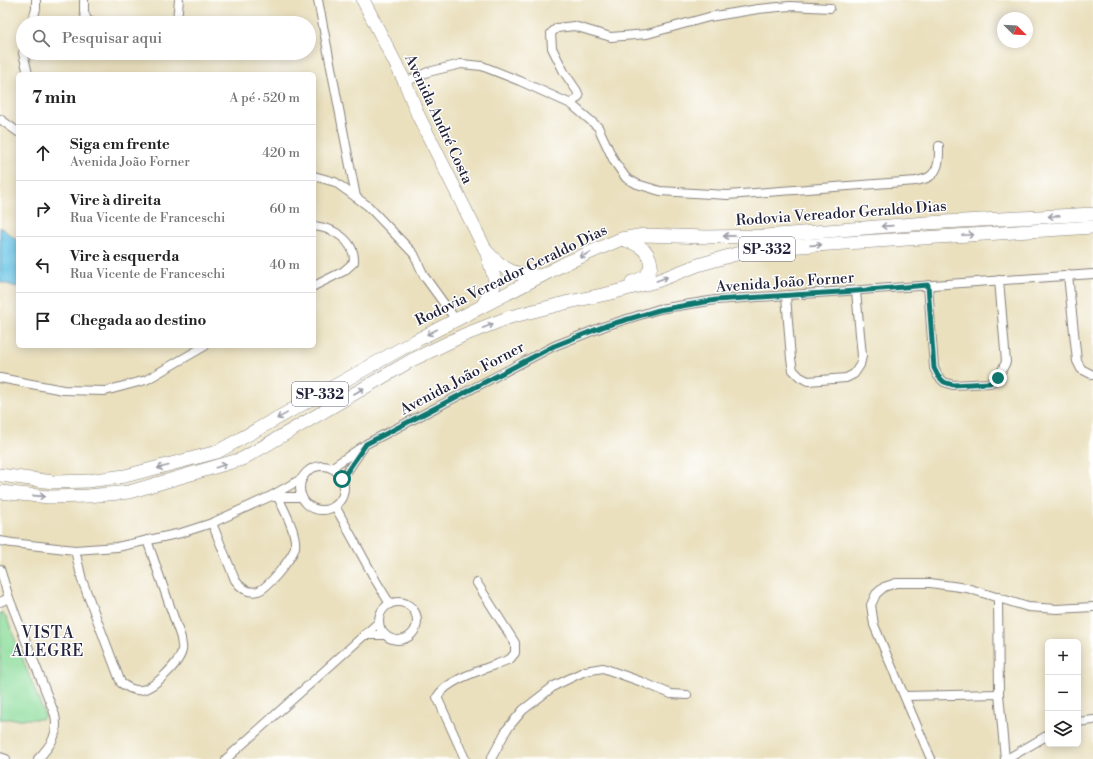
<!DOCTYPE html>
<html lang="pt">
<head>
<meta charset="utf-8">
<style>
	:root { --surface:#fff; --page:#f6f6f6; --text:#222; --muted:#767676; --line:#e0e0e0 }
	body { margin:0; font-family:"Libre Bodoni",serif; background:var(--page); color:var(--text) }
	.controls { position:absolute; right:12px; bottom:12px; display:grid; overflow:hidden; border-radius:6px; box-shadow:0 2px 10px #0003 }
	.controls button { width:36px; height:36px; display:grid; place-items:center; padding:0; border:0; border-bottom:1px solid var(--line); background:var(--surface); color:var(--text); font:20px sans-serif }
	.compass { position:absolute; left:997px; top:12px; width:36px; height:36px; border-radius:50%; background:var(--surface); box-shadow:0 2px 10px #0003; rotate:114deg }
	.stop { position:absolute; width:12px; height:12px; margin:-9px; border:3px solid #0f766e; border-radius:50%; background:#fff }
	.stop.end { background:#0f766e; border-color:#fff; box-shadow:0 1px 4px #0008 }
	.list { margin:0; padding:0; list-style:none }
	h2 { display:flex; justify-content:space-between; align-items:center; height:52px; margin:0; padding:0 16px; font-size:17px }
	h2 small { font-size:13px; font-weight:400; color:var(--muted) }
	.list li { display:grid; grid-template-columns:26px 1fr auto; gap:12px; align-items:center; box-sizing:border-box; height:56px; padding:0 16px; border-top:1px solid var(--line) }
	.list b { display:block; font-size:15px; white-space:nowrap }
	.list p { margin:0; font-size:13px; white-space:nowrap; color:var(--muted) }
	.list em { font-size:13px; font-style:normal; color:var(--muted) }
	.icon { flex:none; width:22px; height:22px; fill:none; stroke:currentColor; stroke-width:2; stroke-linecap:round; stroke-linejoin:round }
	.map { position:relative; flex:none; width:1093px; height:759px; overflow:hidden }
	.search { position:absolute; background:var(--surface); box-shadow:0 2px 10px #0003; left:16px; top:16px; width:300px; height:44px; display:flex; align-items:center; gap:10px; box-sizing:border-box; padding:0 14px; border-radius:22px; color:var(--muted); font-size:15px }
	.panel { position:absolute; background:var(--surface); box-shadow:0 2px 10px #0003; left:16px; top:72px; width:300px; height:276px; border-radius:6px }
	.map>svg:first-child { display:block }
</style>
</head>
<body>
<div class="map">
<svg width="1093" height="759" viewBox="0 0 1093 759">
	<rect width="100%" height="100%" fill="#fff"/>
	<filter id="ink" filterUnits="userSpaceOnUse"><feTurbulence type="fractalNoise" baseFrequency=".025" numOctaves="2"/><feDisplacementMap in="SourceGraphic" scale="8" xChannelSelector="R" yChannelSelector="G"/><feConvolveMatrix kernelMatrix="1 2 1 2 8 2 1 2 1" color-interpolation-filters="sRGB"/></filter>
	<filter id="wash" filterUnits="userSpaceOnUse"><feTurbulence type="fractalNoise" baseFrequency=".012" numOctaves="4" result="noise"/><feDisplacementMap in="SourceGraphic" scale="16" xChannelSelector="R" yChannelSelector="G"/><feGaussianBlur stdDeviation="0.9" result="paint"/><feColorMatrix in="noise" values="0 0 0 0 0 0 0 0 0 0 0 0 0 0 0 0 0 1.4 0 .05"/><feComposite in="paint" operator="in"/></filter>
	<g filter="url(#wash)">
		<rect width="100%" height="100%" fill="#eae0be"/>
		<polygon fill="#8edd9c" stroke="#58806c" points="0,613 3,614 7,619 45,716 42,719 0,719"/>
		<polygon fill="#65c3e4" stroke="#447290" points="0,227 18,241 18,287 17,287 0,282"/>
	</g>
	<g filter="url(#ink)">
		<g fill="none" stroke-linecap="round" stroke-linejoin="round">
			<g stroke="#86817c" stroke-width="10">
				<g id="minor">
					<polyline points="84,0 84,12 87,20 93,23"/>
					<polyline points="318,0 356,197"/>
					<polyline points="32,23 36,9 36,0"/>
					<polyline points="175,23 177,19 179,0"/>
					<polyline points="23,53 28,74"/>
					<path d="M405 82 428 72 461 64 482 66 520 81 571 104 598 127 614 161 626 178 637 184 660 191 727 195 916 181C920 180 926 179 929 177 940 170 939 157 939 146"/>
					<polyline points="571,104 579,96 577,91 564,72 552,48 551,33 557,28 574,26 611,37 647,34 709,17 758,9 790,6 830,8"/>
					<polyline points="0,119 18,132"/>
					<polyline points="314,176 335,182 368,206 414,254 424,276 456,320"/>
					<path d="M314 226C333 228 355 240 354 262L344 271 314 286"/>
					<polyline points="1068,275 1077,361 1081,369 1093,375"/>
					<polyline points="928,285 934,368 938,376 944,382 953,385 990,383 998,378 1006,362 999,280"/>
					<polyline points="786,296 791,359 793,370 800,377 808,381 846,378 854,374 860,365 862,356 856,291"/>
					<polyline points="0,378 63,390 105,391 146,380 205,346"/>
					<circle cx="322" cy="488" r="22"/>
					<polyline points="331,468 366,444 554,346 605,326 659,309 716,300 1093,274"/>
					<polyline points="342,479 363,448"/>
					<polyline points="274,497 302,497"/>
					<polyline points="335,506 376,581 390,604"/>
					<path d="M212 523 235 580C240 587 248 594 258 591 268 588 293 557 295 547 297 533 284 510 278 497"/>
					<polyline points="0,541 12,543 75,550 117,547 181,533 212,523 269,497 303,478"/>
					<path d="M75 550 82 580 121 683C127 687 133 691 141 690 153 689 180 663 182 650 183 647 181 642 181 638L147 540"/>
					<path d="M0 569 9 598 55 715C59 735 51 745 38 759"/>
					<polyline points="998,597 999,694 1005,759"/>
					<polyline points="0,602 9,598"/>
					<circle cx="398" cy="621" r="19"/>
					<polyline points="364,635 385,635"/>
					<polyline points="905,696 999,694"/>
					<polyline points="1078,722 1093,720"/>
					<polyline points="0,757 6,759"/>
					<polyline points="226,759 379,622"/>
					<path d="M465 759 437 697C448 678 489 668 510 659L515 653V643L477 583"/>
					<polyline points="491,759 507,729 523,710 554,686 585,671 603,668 642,682 671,694 687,695"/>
					<polyline points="931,759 874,625 871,605 876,594 884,587 896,583 930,583 967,588 1028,607 1057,609 1093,607"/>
					<polyline points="1007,759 1048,735"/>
				</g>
			</g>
			<g stroke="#86817c" stroke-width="14">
				<g id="primary">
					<polyline points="363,0 405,82 418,115 486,251 495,280 494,286 483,305"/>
					<path d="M622 239C627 241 633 242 637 245 649 251 657 267 644 277 641 279 636 281 632 282"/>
					<path d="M488 253C506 272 515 275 541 276"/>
					<polyline points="0,475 53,482 88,481 125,476 217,452 415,341 566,263 621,239 644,235 706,237 765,236 926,223 1093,214"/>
					<polyline points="0,492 49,497 88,496 129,492 242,459 412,360 464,335 510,317 569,302 611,293 657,281 698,265 736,254 771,248 815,245 1093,227"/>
				</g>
			</g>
			<use href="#minor" stroke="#fff" stroke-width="8"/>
			<use href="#primary" stroke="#fff" stroke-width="13"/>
		</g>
		<defs><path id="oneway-shaft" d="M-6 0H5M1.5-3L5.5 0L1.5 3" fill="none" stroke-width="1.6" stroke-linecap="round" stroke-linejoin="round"/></defs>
		<g stroke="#9c9ca7">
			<use href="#oneway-shaft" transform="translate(1054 216) rotate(177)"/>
			<use href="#oneway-shaft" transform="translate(887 226) rotate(176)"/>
			<use href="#oneway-shaft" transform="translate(968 235) rotate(-3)"/>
			<use href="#oneway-shaft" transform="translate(729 236) rotate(179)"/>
			<use href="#oneway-shaft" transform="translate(816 245) rotate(-4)"/>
			<use href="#oneway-shaft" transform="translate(585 255) rotate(156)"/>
			<use href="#oneway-shaft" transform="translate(662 279) rotate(-20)"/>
			<use href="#oneway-shaft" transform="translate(488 326) rotate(-21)"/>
			<use href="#oneway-shaft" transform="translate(432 332) rotate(153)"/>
			<use href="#oneway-shaft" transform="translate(359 391) rotate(-30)"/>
			<use href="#oneway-shaft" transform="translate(282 416) rotate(151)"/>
			<use href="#oneway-shaft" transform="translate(221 466) rotate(-17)"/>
			<use href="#oneway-shaft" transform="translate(163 467) rotate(166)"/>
			<use href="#oneway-shaft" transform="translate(39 496) rotate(4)"/>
		</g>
	</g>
	<g fill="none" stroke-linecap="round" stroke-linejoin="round" filter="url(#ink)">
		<polyline stroke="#0f766e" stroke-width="5" points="342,479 366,444 554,346 605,326 659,310 716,300 856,291 928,285 934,368 938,376 944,382 953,385 990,383 998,378"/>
	</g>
	<g text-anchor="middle" stroke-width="3" stroke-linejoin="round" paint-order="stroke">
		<g fill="#fff" stroke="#646476" stroke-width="1">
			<rect x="739" y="237" width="56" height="24" rx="3"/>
			<rect x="292" y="382" width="56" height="24" rx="3"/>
		</g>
		<g font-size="14" font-weight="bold" fill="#22223b">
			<text x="767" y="254">SP-332</text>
			<text x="320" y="399">SP-332</text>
		</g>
		<g font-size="15" fill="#22223b" stroke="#fff">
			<text transform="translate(439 119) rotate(65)" y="5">Avenida André Costa</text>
			<text transform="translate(841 213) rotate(-4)" y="5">Rodovia Vereador Geraldo Dias</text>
			<text transform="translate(511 275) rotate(-26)" y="5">Rodovia Vereador Geraldo Dias</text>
			<text transform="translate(785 282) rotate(-4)" y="5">Avenida João Forner</text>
			<text transform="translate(462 378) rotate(-28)" y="5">Avenida João Forner</text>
		</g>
		<g font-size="16" letter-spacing="1" fill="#22223b" stroke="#fff">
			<text x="48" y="638">VISTA<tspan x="48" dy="18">ALEGRE</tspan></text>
		</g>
	</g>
</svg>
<div class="controls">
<button>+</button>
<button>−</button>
<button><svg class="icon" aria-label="layers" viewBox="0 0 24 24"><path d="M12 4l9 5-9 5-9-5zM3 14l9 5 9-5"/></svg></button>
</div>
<svg class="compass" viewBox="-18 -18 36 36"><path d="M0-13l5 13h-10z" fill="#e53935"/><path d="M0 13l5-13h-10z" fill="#767676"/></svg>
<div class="stop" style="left:342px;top:479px"></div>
<div class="stop end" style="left:998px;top:378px"></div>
<div class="search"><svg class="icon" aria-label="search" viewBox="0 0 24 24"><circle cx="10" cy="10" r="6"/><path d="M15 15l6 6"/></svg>Pesquisar aqui</div>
<section class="panel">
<h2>7 min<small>A pé · 520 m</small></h2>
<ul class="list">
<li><svg class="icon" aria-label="ahead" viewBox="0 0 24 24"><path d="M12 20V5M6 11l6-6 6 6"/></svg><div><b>Siga em frente</b><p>Avenida João Forner</p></div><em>420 m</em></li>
<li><svg class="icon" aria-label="right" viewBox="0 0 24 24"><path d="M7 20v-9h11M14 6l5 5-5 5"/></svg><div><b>Vire à direita</b><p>Rua Vicente de Franceschi</p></div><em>60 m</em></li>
<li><svg class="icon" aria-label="left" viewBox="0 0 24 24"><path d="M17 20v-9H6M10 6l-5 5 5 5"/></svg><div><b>Vire à esquerda</b><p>Rua Vicente de Franceschi</p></div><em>40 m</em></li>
<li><svg class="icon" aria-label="arrive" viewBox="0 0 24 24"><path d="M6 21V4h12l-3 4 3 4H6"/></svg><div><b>Chegada ao destino</b></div></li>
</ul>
</section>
</div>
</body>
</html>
